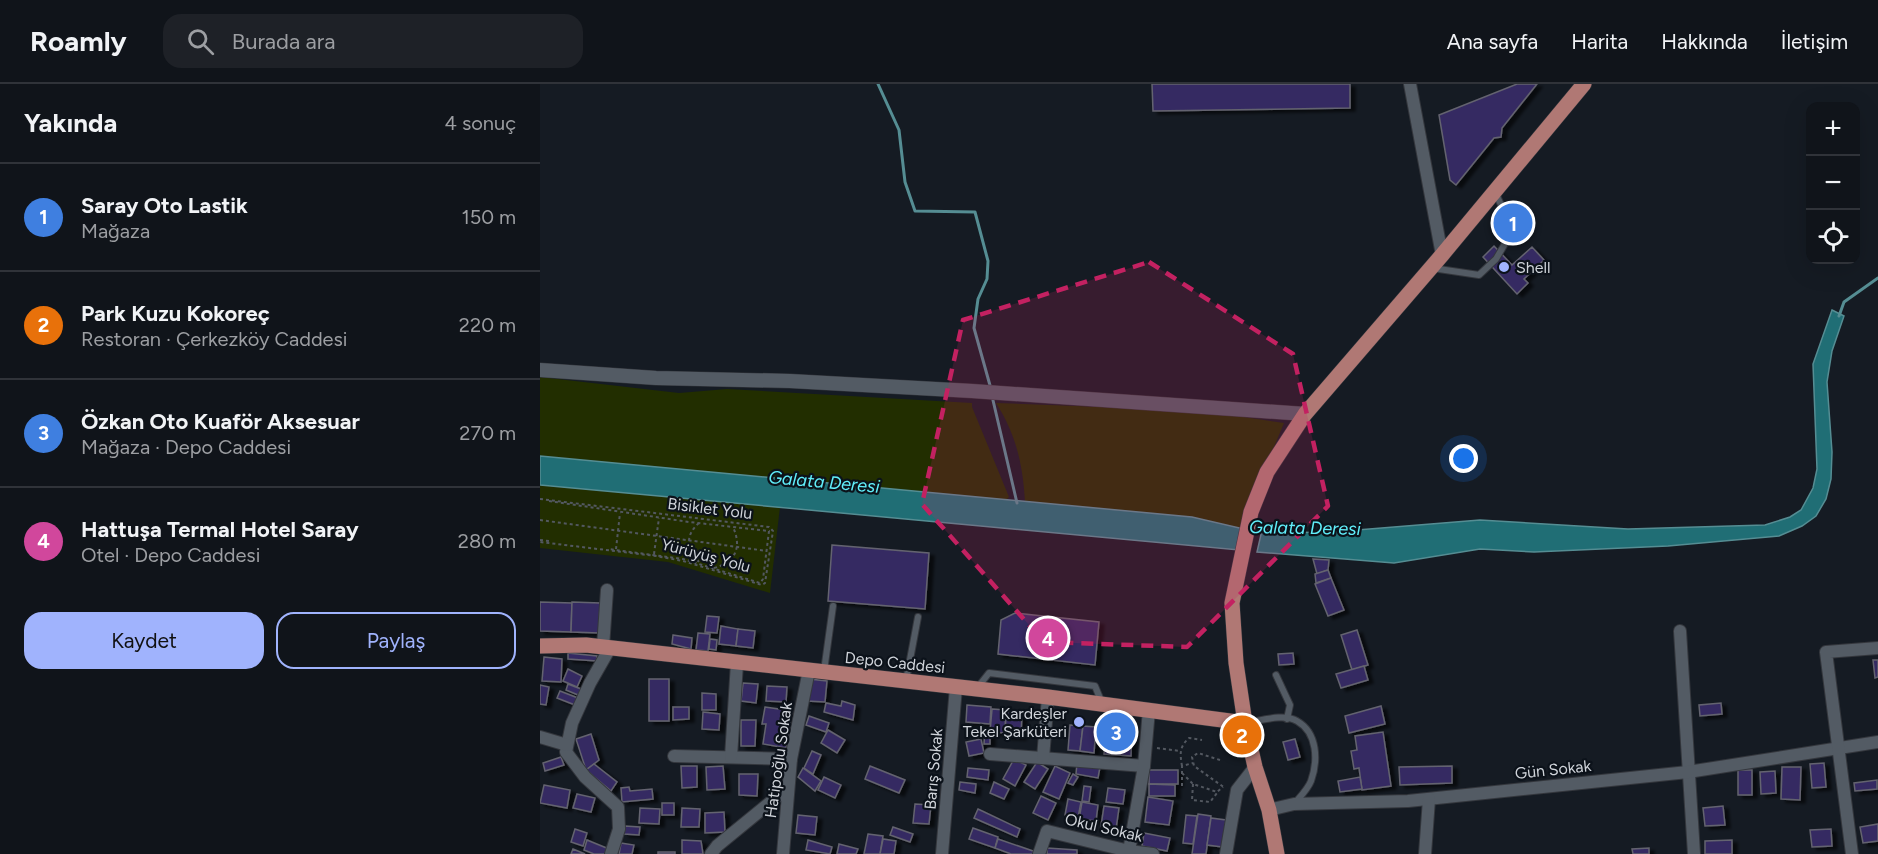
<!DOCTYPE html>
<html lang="tr">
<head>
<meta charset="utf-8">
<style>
	:root { --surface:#10141a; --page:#1e2127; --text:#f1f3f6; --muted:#9c9ea2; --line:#303339; --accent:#a0b3fd }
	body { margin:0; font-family:Figtree,sans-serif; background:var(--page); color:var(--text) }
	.controls { position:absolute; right:18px; top:18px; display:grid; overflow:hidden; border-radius:12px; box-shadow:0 6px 24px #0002 }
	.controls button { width:54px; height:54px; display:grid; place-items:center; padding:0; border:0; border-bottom:2px solid var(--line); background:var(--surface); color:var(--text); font:30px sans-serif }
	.you { position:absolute; left:924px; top:375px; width:21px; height:21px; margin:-15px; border:4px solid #fff; border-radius:50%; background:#1a73e8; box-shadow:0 0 0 9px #1a73e833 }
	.badge { display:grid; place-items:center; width:39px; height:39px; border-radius:50%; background:var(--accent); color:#fff; font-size:20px; font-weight:700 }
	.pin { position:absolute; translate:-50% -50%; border:3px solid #fff; box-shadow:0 2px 6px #0006 }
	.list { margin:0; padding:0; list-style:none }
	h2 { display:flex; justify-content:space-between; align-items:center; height:78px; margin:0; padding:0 24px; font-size:26px }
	h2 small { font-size:20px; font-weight:400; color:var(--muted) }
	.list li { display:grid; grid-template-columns:39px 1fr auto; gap:18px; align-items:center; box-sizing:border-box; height:108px; padding:0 24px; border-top:2px solid var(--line) }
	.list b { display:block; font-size:22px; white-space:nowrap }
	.list p { margin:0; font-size:20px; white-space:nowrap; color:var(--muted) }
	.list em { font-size:20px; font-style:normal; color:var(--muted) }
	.actions { display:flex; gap:12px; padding:18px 24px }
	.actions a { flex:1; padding:14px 0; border:2px solid var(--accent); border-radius:18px; text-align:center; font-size:21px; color:var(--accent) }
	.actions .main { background:var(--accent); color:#111 }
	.icon { flex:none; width:33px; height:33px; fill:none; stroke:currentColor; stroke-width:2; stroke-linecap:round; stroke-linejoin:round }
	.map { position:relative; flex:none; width:1338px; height:770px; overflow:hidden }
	header { display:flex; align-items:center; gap:36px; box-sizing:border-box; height:84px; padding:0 30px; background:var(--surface); border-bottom:2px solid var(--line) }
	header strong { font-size:28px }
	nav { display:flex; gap:33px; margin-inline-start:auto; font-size:21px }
	.search { width:420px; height:54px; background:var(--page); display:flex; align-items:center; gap:15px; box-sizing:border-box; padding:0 21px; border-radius:18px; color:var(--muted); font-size:22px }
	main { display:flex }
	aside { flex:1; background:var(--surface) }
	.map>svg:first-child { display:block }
</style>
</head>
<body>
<header>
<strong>Roamly</strong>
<div class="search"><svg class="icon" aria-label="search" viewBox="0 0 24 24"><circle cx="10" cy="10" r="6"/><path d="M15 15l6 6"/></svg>Burada ara</div>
<nav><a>Ana sayfa</a><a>Harita</a><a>Hakkında</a><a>İletişim</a></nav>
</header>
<main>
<aside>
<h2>Yakında<small>4 sonuç</small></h2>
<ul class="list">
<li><span class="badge" style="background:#3f7fe0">1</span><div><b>Saray Oto Lastik</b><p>Mağaza</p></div><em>150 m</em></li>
<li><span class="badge" style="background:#e8710a">2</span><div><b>Park Kuzu Kokoreç</b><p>Restoran · Çerkezköy Caddesi</p></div><em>220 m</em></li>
<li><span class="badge" style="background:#3f7fe0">3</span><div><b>Özkan Oto Kuaför Aksesuar</b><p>Mağaza · Depo Caddesi</p></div><em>270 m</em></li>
<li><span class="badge" style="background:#d1479c">4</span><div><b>Hattuşa Termal Hotel Saray</b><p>Otel · Depo Caddesi</p></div><em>280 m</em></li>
</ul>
<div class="actions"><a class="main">Kaydet</a><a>Paylaş</a></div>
</aside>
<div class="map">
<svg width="1338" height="770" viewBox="0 0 1338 770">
	<defs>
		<filter id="shadow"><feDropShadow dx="5" dy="3" stdDeviation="1.5" flood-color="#0009"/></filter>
	</defs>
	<rect width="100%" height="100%" fill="#151b23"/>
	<g fill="#222e00">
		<polygon points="0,293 139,309 187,305 432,319 432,323 469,413 465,417 0,372"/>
		<path d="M456 319 664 327 744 339 716 406 704 445 652 433 485 418C483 381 476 350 456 319Z"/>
		<polygon points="0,401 240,423 230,509 128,478 0,464"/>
	</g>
	<g fill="#206e75" stroke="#558d93" stroke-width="1.5">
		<polygon points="1292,226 1304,232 1292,267 1287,298 1292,368 1291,395 1286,415 1276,432 1262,442 1239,452 1128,462 994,468 940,465 854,479 717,468 722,446 780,449 940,436 1088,445 1225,441 1250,433 1261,426 1273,404 1277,385 1273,280"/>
		<polygon points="0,372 652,433 704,445 699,466 0,401"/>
	</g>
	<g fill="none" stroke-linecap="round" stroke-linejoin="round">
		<g stroke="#558d93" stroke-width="3">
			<polyline points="338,0 359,46 365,98 375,127 435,128 448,177 447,195 438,215 434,244 451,305"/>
			<polyline points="1299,232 1304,218 1338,194"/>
			<polyline points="452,312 477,419"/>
		</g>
	</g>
	<g fill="#362c62" stroke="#64636f" stroke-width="1.5" filter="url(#shadow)">
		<polygon points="612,0 810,0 810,24 613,27"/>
		<polygon points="977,0 997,0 962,44 961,53 954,54 916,101 910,96 899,31"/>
		<polygon points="954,162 972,181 992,163 1004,176 984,195 988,199 977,210 943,173"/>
		<polygon points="292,461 389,469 385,525 288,517"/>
		<polygon points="773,475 789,476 788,486 777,490"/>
		<polygon points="788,486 791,494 776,499 775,490"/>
		<polygon points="791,494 804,526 788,532 775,500"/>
		<polygon points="0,518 32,519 31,548 0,547"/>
		<polygon points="32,518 60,519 59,549 31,548"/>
		<polygon points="475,529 559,538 555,581 458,570 461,536"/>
		<polygon points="167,532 179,533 177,549 165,548"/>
		<polygon points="181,542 198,545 196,562 179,560"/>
		<polygon points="198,545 215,547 213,564 196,562"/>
		<polygon points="817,546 828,581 812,586 801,551"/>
		<polygon points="158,549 170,550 168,567 156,566"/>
		<polygon points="133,551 152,554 151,565 132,560"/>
		<polygon points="170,555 177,556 176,566 169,565"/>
		<polygon points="28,569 57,572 57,577 28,575"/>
		<polygon points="753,569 754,580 739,581 738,570"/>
		<polygon points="4,573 22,575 21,598 2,597"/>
		<polygon points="1333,576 1338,576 1338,593 1335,594"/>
		<polygon points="824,582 828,596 801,604 796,590"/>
		<polygon points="28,585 42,592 37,603 23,597"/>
		<rect x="109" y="595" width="20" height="42"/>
		<polygon points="269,595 287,597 285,618 267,617"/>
		<polygon points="203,599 218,600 216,619 201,617"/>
		<polygon points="28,600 41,605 38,611 26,606"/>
		<polygon points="0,601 9,603 6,621 0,620"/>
		<polygon points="227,602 247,603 246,618 226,617"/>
		<polygon points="20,607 38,614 35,621 17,614"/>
		<polygon points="162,609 176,610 176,626 162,626"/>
		<polygon points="302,617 315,621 313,636 284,628 286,619 301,622"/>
		<polygon points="1181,619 1182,630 1160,632 1159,621"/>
		<polygon points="427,621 451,623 450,640 426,638"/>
		<polygon points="841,622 845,640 809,649 805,632"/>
		<polygon points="133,623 149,623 149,635 133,636"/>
		<polygon points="225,623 252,627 246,664 223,660 226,640 222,640"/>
		<polygon points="452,625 466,626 465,649 450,648"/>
		<polygon points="163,628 180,630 179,646 162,645"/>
		<polygon points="466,628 482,629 481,653 465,652"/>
		<polygon points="269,632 289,639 286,648 266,641"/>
		<polygon points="201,636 216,636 215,662 201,662"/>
		<polygon points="530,641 543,642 540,667 528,666"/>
		<polygon points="543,642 556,643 554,669 540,667"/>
		<polygon points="566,642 592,644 591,672 564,670"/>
		<polygon points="288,646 305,656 297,669 281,659"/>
		<polygon points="445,646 450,647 450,660 444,660"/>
		<polygon points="843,648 851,702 822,706 819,684 814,685 811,667 817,666 815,652"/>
		<polygon points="51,650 59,676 46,686 36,655"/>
		<polygon points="441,655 444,669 429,672 426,658"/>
		<polygon points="755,655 760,673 748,676 743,658"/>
		<polygon points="272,667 281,671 273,690 264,684"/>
		<polygon points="21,673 24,681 5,687 3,679"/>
		<polygon points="474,675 486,681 475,702 463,695"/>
		<polygon points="497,678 508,685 495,705 484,698"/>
		<polygon points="537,679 560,683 558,694 536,690"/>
		<polygon points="1284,679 1286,703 1272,704 1270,680"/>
		<polygon points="54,680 77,698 71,707 46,686"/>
		<polygon points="141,682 157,682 157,703 142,704"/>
		<polygon points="183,682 185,705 167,706 166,683"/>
		<polygon points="330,682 365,696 359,709 325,695"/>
		<polygon points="515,682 530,689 519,715 503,708"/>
		<polygon points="912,682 912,699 860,701 859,683"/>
		<polygon points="1242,683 1261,683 1260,716 1241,715"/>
		<polygon points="263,684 281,697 275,707 258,693"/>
		<polygon points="428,684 449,686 448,696 427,693"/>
		<rect x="609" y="686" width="29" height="14"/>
		<rect x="1198" y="686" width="14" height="25"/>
		<polygon points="1235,687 1236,709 1221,710 1220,688"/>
		<polygon points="199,690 218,690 217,712 199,711"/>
		<polygon points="533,690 538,693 533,701 528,699"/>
		<polygon points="284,693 301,701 295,714 278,706"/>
		<polygon points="820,693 822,705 800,708 798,697"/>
		<polygon points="1337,696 1337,705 1315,707 1314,699"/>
		<polygon points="420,698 436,700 435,709 419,706"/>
		<polygon points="454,698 469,705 464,715 450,709"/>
		<polygon points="609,700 635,701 635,712 609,712"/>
		<polygon points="4,701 30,706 27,724 0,719"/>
		<polygon points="544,702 551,703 549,718 542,717"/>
		<polygon points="89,703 90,707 112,705 113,715 82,718 81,704"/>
		<polygon points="568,704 585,706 583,720 566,718"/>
		<polygon points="37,710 55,714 51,728 33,724"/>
		<polygon points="501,712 516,719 508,736 493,729"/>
		<polygon points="608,713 633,717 629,741 605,738"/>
		<polygon points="528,715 541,718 538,734 525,731"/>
		<polygon points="542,718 558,721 556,737 539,735"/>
		<rect x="122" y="719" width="12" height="12"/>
		<polygon points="375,720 391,721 389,740 373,739"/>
		<polygon points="564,722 579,724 576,745 561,742"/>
		<polygon points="1183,722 1185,741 1165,742 1163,724"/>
		<polygon points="100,724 120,725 119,740 99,739"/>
		<polygon points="142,724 160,725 159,743 141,743"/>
		<polygon points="438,725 480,745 477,753 434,734"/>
		<polygon points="184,728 185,748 165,749 165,729"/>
		<polygon points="658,730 671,732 666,770 652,770"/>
		<polygon points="258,731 277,733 275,751 256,749"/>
		<polygon points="646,731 657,732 653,760 643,759"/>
		<polygon points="671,734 686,736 682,763 667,761"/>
		<polygon points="1338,740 1338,757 1323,759 1320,743"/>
		<polygon points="85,742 100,743 99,751 84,750"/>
		<polygon points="353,743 373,750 370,758 350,751"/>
		<polygon points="433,744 458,753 455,764 429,755"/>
		<polygon points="35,745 47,749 43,762 31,758"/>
		<polygon points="1291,745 1292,762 1272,763 1270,746"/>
		<polygon points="604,749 630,754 627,767 602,762"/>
		<polygon points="328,750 343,752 340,770 324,770"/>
		<polygon points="343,755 356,757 354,770 340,770"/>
		<polygon points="458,755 496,768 495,770 471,770 455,764"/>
		<polygon points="47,756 69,765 67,770 54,770 44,766"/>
		<polygon points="142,756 161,757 163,770 142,770"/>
		<polygon points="268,756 292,763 290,770 266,766"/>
		<polygon points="1192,756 1192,770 1165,770 1165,757"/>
		<polygon points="81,759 94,761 92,770 79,770"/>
		<polygon points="299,760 318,765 316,770 297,770"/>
		<polygon points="507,764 537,766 537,770 507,770"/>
		<polygon points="1109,764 1109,770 1093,770 1092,765"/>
		<polygon points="33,765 45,770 31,770"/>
		<rect x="118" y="768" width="17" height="2"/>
	</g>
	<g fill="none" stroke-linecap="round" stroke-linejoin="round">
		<g stroke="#34373d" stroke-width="8">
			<g id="service">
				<polyline points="892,184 939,191 956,175 973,146 955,108"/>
				<polyline points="284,587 293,522"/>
				<polyline points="736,591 750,621 747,635"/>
				<polyline points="366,597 378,533"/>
				<polyline points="438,603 449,589 555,602 562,619"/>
				<path d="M705 639C720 637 744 629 757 637 778 649 778 677 771 697 768 705 760 713 754 720"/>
			</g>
		</g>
		<g stroke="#34373d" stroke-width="14">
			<g id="minor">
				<polyline points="870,0 902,171"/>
				<polyline points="1140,547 1154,770"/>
				<polyline points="63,563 67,506"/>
				<polyline points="70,564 50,599 32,639 26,668 45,693 78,723 79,745 71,770"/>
				<polyline points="0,653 27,661"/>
				<polyline points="450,670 604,682"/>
				<polyline points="134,672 251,675"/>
				<polyline points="191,673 197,579"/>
				<polyline points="503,674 508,613"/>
				<polyline points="729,726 754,720 868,717 1148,688 1338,658"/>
				<polyline points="589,767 604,682 609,626"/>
				<polyline points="171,770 177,762 248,704"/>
				<polyline points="243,770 251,675 269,586"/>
				<polyline points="402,770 416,603"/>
				<polyline points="499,770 507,747 589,767 613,770"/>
				<polyline points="686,770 697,706 715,683"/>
				<polyline points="885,770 889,715"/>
				<polyline points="1312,770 1286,568 1338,564"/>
			</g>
		</g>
		<g stroke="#34373d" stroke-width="15">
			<polyline id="tertiary" points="0,286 116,294 250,297 432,307 765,330"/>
		</g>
		<g stroke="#34373d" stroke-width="16">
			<g id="primary">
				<polyline points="0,562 46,561 508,613 705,639"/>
				<polyline points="737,770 729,726 715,683 705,639 696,579 692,519 711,428 727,388 765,330 902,171 1044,0"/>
			</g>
		</g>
		<g stroke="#535860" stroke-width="2" stroke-dasharray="3 3" stroke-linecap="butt">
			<polyline points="0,415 229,443 233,447 225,499 222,501 143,477 116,472 0,458"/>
			<polyline points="9,417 149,438 229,447 223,495 220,499 143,475 68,465"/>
			<polyline points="0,436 227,467"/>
			<path d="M159 439C144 452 147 466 160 479"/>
			<polyline points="0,456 9,457"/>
			<polyline points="76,465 80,429"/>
			<polyline points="114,470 119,434"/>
			<path d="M174 484C196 478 202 463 193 443"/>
			<polyline points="617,664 640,667"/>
			<polyline points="680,676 658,669 652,673 654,682 685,704"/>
			<path d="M642 682C640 670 639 663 649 654L662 656"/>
			<polyline points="642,689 653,700 677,708 683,703"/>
			<polyline points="653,700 652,716 670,718 677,709"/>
			<polyline points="642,702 642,682 653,679"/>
		</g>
		<use href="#service" stroke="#535b64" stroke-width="6"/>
		<use href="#minor" stroke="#535b64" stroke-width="12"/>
		<use href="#tertiary" stroke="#535b64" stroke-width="14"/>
		<use href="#primary" stroke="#b07874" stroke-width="15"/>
	</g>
	<path fill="#c32161" fill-opacity="0.2" stroke="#c32161" stroke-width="4.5" stroke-dasharray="12 8" stroke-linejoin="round" d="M609 178 753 270 788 422 647 563 504 558 382 420 423 236Z"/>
	<g fill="#a0b3fd" stroke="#0c121a" stroke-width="2">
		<circle cx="964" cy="183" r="6"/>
		<circle cx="539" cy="638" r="6"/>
	</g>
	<g text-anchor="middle" stroke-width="4.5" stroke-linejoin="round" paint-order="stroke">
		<g font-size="16" fill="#d0d4da" stroke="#0c121a" text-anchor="start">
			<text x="976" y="189">Shell</text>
			<text x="527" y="635" text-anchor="end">Kardeşler<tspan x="527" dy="18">Tekel Şarküteri</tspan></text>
		</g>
		<g font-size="16" fill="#d0d4da" stroke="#0c121a">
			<text transform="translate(170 424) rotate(7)" y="6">Bisiklet Yolu</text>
			<text transform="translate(166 471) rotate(15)" y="6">Yürüyüş Yolu</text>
			<text transform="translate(355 578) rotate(6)" y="6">Depo Caddesi</text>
			<text transform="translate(238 676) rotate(-82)" y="6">Hatipoğlu Sokak</text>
			<text transform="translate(393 685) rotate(-85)" y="6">Barış Sokak</text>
			<text transform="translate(1013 685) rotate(-6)" y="6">Gün Sokak</text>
			<text transform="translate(564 743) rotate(13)" y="6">Okul Sokak</text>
		</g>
		<g font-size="18" font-style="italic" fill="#61effb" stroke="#0c121a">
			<text transform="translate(284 398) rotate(5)" y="6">Galata Deresi</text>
			<text transform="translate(765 444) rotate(1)" y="6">Galata Deresi</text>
		</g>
	</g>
</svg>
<div class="controls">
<button>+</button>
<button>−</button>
<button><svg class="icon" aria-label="locate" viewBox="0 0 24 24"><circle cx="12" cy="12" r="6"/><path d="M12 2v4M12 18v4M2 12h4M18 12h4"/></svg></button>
</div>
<div class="you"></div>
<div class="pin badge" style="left:973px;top:139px;background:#3f7fe0">1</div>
<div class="pin badge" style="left:702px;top:651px;background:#e8710a">2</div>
<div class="pin badge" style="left:576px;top:648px;background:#3f7fe0">3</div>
<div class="pin badge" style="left:508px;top:554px;background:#d1479c">4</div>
</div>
</main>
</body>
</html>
